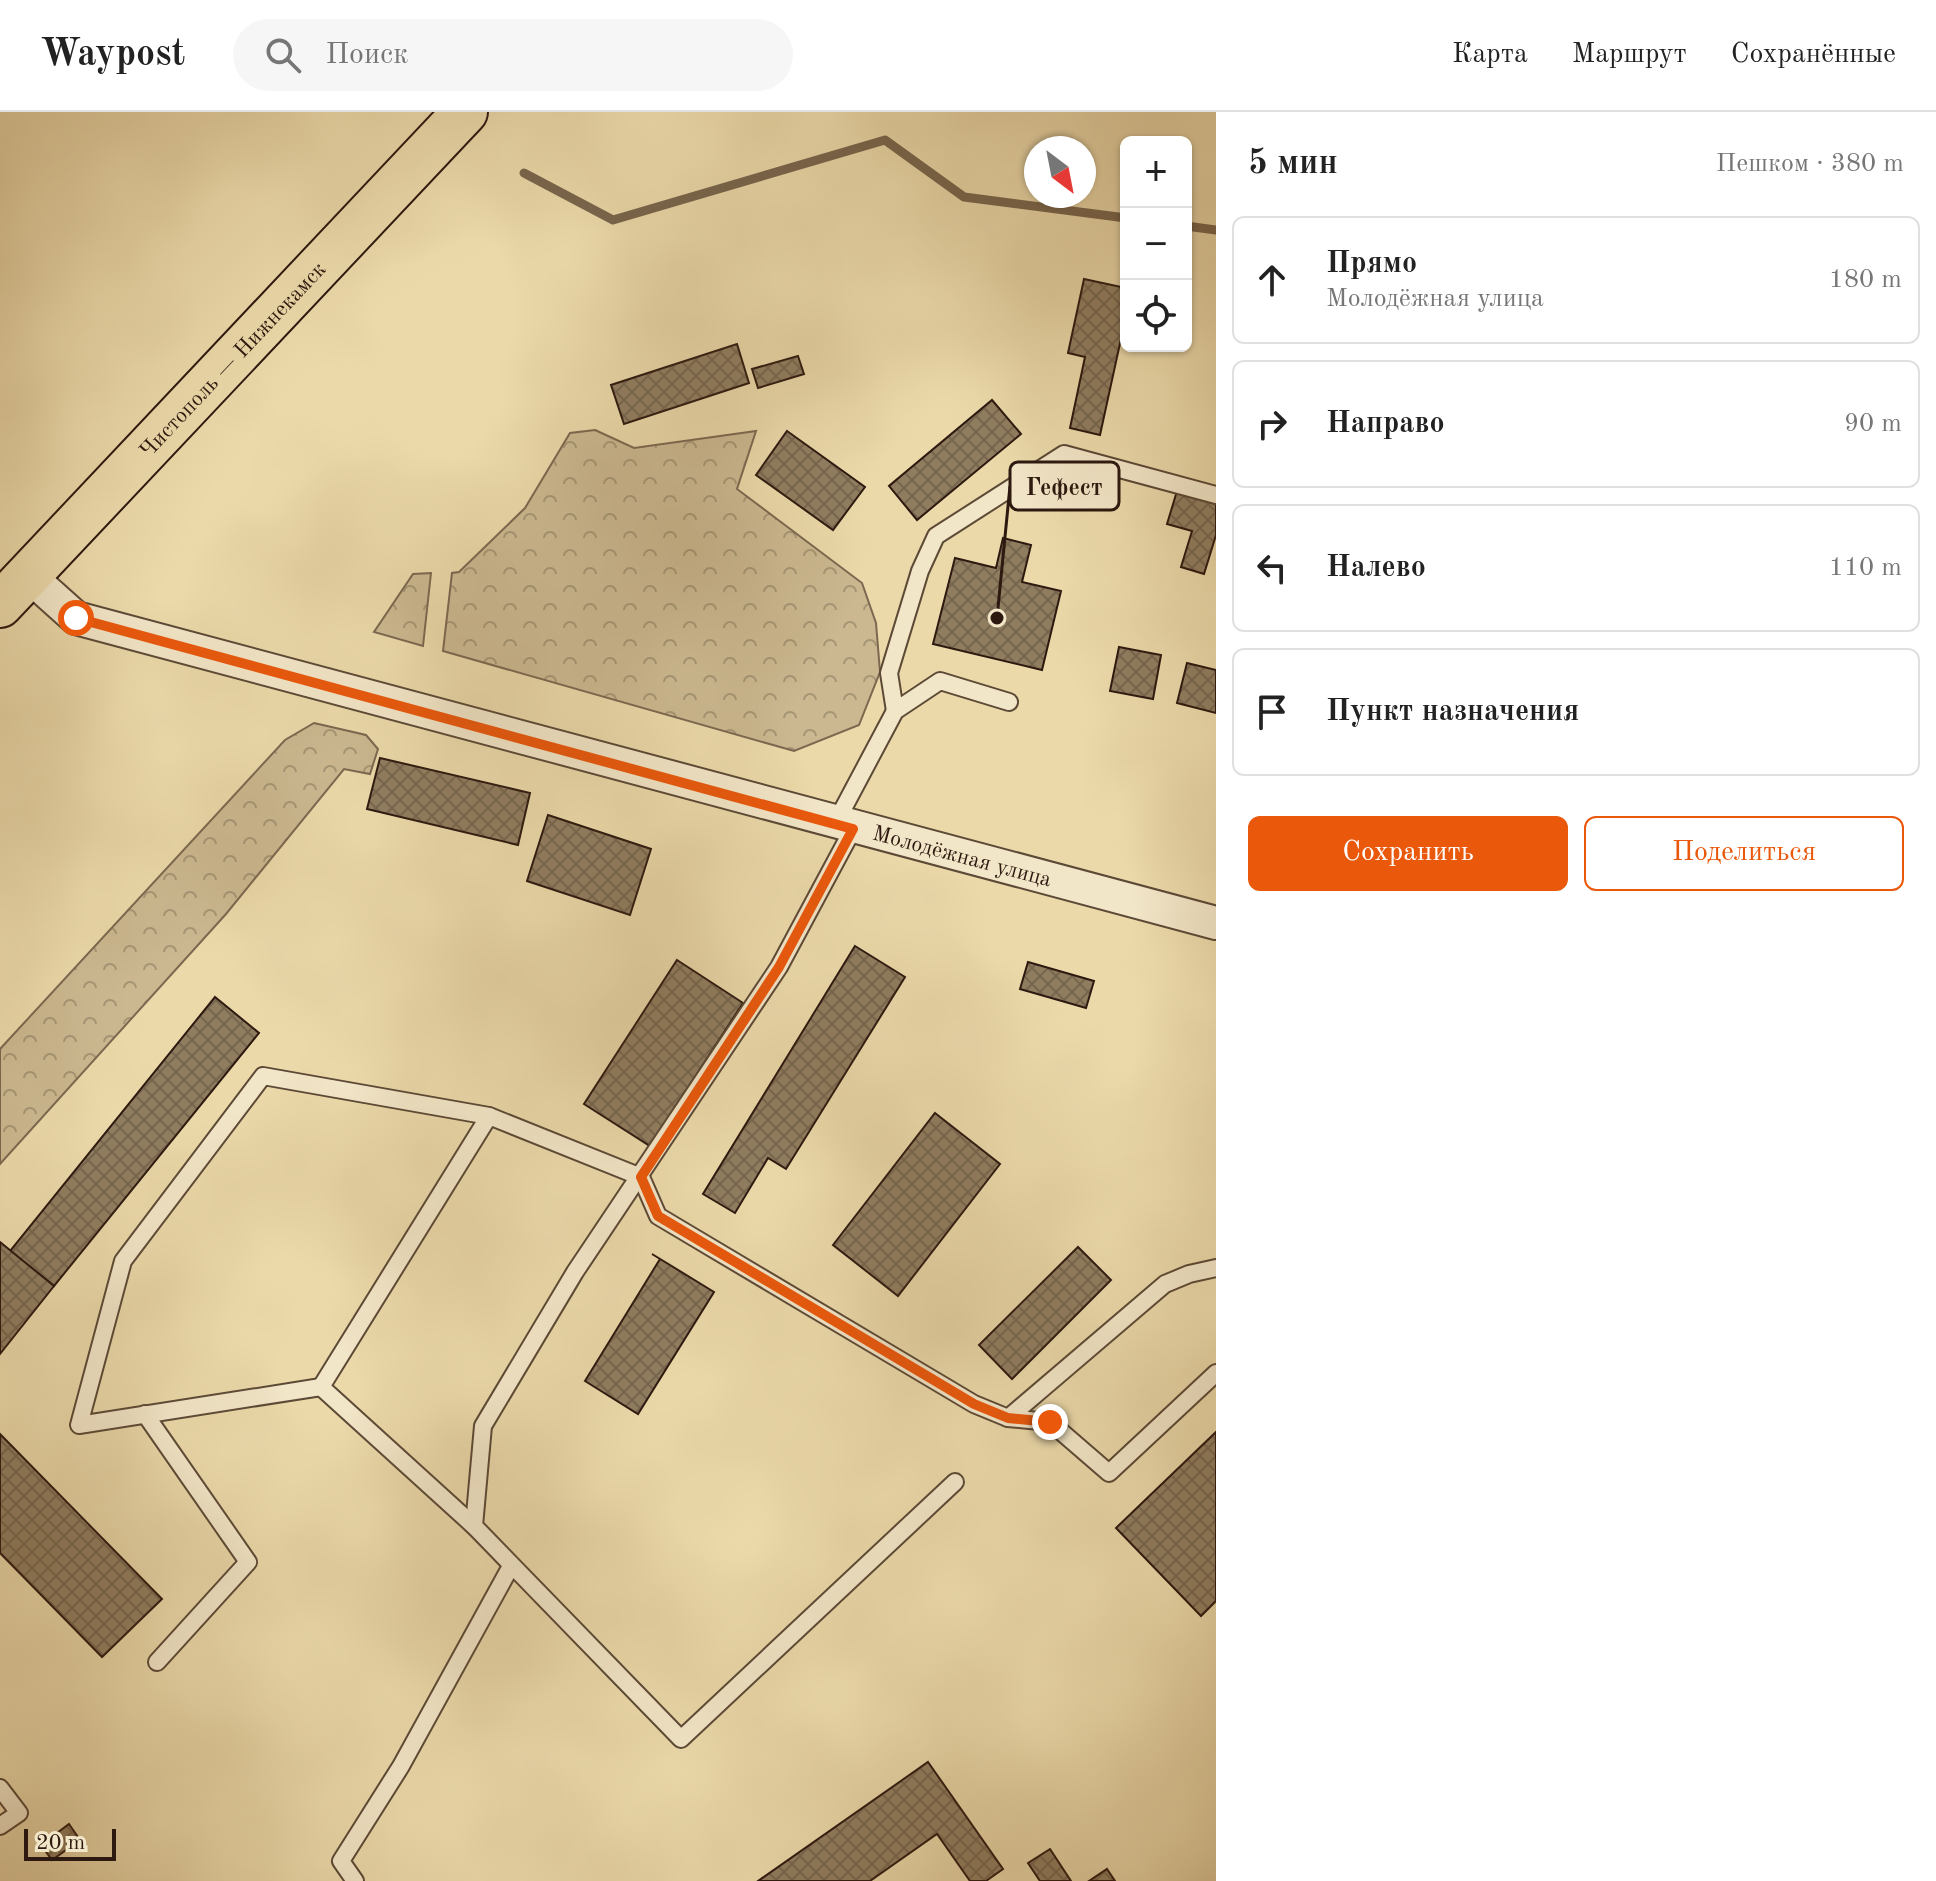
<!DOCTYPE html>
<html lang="ru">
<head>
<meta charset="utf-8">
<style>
	:root { --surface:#fff; --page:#f6f6f6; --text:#222; --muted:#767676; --line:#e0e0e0; --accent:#ea580c }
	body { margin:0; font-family:"Old Standard TT",serif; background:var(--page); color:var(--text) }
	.controls { position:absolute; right:24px; top:24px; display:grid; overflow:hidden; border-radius:12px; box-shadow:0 2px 6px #0004 }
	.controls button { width:72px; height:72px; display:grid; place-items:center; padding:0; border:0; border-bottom:2px solid var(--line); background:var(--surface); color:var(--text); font:40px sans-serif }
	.compass { position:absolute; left:1024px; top:24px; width:72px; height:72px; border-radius:50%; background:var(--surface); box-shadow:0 2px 6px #0004; rotate:148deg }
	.scale { position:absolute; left:24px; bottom:20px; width:92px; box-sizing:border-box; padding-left:8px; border:4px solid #2d1910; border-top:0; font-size:22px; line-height:28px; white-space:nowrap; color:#2d1910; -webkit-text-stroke:6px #f2e6c8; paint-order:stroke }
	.stop { position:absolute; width:24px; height:24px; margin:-18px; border:6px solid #ea580c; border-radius:50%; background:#fff }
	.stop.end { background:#ea580c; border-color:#fff; box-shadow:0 2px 8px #0008 }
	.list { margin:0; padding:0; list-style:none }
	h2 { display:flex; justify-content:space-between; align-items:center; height:104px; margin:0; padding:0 32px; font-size:34px }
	h2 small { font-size:26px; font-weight:400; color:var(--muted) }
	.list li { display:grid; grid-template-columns:52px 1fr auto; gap:24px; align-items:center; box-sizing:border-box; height:128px; margin:0 16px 16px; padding:0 16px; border:2px solid var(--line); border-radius:12px }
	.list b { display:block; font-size:30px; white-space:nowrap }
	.list p { margin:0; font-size:26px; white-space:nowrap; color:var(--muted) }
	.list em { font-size:26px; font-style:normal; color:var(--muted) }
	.actions { display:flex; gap:16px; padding:24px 32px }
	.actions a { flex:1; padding:18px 0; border:2px solid var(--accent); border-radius:12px; text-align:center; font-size:28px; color:var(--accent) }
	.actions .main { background:var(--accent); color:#fff }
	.icon { flex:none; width:44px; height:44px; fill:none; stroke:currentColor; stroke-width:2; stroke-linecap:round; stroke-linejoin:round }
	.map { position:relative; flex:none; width:1216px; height:1769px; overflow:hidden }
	header { display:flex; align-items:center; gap:48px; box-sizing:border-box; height:112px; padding:0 40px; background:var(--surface); border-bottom:2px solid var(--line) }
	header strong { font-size:38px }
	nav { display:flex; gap:44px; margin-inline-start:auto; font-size:28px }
	.search { width:560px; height:72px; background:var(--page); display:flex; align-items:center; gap:20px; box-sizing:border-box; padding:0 28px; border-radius:44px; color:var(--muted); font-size:30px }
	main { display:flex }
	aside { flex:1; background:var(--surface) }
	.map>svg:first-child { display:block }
</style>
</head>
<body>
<header>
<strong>Waypost</strong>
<div class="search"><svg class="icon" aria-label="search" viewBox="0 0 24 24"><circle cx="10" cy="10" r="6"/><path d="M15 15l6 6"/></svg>Поиск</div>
<nav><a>Карта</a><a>Маршрут</a><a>Сохранённые</a></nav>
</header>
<main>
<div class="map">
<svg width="1216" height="1769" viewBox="0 0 1216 1769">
	<defs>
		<pattern id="forest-crowns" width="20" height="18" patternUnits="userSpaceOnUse" patternTransform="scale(2)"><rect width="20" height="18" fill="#cbb890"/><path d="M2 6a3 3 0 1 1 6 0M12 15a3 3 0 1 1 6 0" fill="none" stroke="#a59574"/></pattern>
		<pattern id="building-cross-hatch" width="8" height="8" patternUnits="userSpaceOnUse" patternTransform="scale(2)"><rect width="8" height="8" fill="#907d60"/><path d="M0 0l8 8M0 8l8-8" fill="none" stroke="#76664e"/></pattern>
	</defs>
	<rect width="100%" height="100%" fill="#ebd9aa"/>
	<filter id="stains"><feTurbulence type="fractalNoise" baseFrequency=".0025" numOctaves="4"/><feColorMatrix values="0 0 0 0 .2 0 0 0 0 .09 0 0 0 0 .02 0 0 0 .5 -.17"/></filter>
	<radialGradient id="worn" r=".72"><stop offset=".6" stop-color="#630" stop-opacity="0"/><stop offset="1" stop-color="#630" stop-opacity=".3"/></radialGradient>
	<g fill="url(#forest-crowns)" stroke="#7c6850" stroke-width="2">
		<polygon points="595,318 634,336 756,319 737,377 862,471 876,511 880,560 859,613 794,639 443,539 452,461 459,460 525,396 570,321"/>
		<polygon points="431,461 423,534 374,520 413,462"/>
		<polygon points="314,611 366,623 378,637 370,662 344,657 226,802 0,1052 0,937 285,628"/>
	</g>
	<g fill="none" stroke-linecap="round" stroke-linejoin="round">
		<g stroke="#78654d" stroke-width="9">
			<polyline points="524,61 613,108 885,28 964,85 1126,106"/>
			<polyline points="1186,114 1216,118"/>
		</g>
	</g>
	<g fill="url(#building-cross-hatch)" stroke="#2d1910" stroke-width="2">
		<polygon points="1084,167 1126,176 1126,204 1100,323 1070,316 1085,245 1068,241"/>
		<polygon points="737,232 749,271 624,312 611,273"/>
		<polygon points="798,244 804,262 758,276 752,257"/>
		<polygon points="992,288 1021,322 917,408 889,374"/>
		<polygon points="787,319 865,375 833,418 756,363"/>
		<polygon points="1177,379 1216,391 1216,423 1204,462 1181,455 1192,419 1167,412"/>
		<polygon points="1003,426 1031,433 1022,470 1061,479 1042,558 933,532 955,446 996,456"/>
		<polygon points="1119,535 1161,543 1153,587 1110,579"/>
		<polygon points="1187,551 1216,558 1216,601 1177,591"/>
		<polygon points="380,646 530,681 518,733 367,697"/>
		<polygon points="548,703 651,737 630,803 527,769"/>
		<polygon points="855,834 905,865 786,1057 768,1046 735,1101 703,1082"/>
		<polygon points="677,848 743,891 650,1034 584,992"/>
		<polygon points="1028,850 1094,869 1086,896 1020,877"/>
		<polygon points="215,885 259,921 54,1174 10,1139"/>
		<polygon points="935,1001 1000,1052 898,1184 833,1133"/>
		<polygon points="0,1130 54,1174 0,1242"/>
		<polygon points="1078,1135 1111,1168 1012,1267 979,1233"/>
		<polygon points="652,1142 714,1180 638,1302 585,1269 660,1147"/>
		<polygon points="1216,1320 1216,1489 1201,1504 1116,1416"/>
		<polygon points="0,1322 162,1487 102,1545 0,1441"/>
		<polygon points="928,1650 1003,1757 986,1769 970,1769 937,1722 870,1769 758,1769"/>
		<polygon points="69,1712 80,1728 52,1748 41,1733"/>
		<polygon points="1050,1737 1071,1769 1040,1769 1028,1751"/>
		<polygon points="1107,1757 1115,1769 1089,1769"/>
	</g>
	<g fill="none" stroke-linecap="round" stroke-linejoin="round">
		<g stroke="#5c4936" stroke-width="20">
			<g id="service">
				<polyline points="895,599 889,561 920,459 936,424 1064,342 1216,383"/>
				<polyline points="835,712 895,599 940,569 1009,590"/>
				<polyline points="853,717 779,855 575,1160 483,1314 474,1414 681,1627 955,1370"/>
				<polyline points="321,1275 79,1313 123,1149 263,964 489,1004"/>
				<polyline points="145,1302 248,1450 157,1550"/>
				<polyline points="1008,1306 1165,1172 1189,1162 1216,1156"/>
				<polyline points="474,1414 321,1275 489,1004 641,1065 658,1104 974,1292 1008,1306 1050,1310 1109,1361 1216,1261"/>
				<polyline points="0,1676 19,1701 0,1714"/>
				<polyline points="355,1769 341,1749 401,1654 511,1454"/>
			</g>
		</g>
		<g stroke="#5c4936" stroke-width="36">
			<g id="minor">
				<path id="s1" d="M28 463 76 506 1216 811"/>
			</g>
		</g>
		<g stroke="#2d1910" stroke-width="48">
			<g id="primary">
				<path id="s2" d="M0 493 465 0"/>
			</g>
		</g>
		<use href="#service" stroke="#f2e6c8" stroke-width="16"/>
		<use href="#minor" stroke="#f2e6c8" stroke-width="32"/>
		<use href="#primary" stroke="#ebd9aa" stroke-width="44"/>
	</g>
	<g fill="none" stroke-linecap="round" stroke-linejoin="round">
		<polyline stroke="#ea580c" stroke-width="10" points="76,506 853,717 779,855 641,1065 658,1104 974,1292 1008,1306 1050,1310"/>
	</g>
	<g text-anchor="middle" stroke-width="8" stroke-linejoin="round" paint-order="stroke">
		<g font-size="22" fill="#2d1910" stroke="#f2e6c8">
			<text dy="8" stroke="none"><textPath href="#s2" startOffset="338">Чистополь — Нижнекамск</textPath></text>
			<text dy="8" stroke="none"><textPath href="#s1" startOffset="982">Молодёжная улица</textPath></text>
		</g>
	</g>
	<path fill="none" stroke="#2d1910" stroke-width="3" d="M997 506L1010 374"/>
	<circle fill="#2d1910" stroke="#f2e6c8" stroke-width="3" cx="997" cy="506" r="8"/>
	<rect fill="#f2e6c8" stroke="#2d1910" stroke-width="3" x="1010" y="350" width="109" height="48" rx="8"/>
	<g font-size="24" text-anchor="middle" font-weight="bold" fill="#2d1910">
		<text x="1064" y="383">Гефест</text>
	</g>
	<rect width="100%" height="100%" filter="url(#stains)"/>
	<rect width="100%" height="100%" fill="url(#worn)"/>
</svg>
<div class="controls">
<button>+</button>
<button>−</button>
<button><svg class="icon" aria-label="locate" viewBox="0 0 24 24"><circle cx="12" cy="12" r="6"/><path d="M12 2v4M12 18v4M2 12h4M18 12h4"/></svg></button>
</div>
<svg class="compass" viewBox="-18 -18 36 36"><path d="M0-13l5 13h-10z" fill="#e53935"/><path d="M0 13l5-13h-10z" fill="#767676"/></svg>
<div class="scale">20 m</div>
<div class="stop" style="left:76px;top:506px"></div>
<div class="stop end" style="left:1050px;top:1310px"></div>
</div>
<aside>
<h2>5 мин<small>Пешком · 380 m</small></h2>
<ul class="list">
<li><svg class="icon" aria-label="ahead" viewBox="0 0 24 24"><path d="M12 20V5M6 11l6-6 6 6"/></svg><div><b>Прямо</b><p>Молодёжная улица</p></div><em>180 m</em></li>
<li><svg class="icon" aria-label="right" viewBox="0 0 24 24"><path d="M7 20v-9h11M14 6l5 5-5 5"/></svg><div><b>Направо</b></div><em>90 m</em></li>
<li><svg class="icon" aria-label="left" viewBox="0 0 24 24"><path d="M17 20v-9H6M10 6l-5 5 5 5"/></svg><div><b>Налево</b></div><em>110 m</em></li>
<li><svg class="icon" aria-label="arrive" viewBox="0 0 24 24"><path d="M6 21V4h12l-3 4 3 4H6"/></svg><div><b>Пункт назначения</b></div></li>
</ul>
<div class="actions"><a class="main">Сохранить</a><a>Поделиться</a></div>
</aside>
</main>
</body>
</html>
